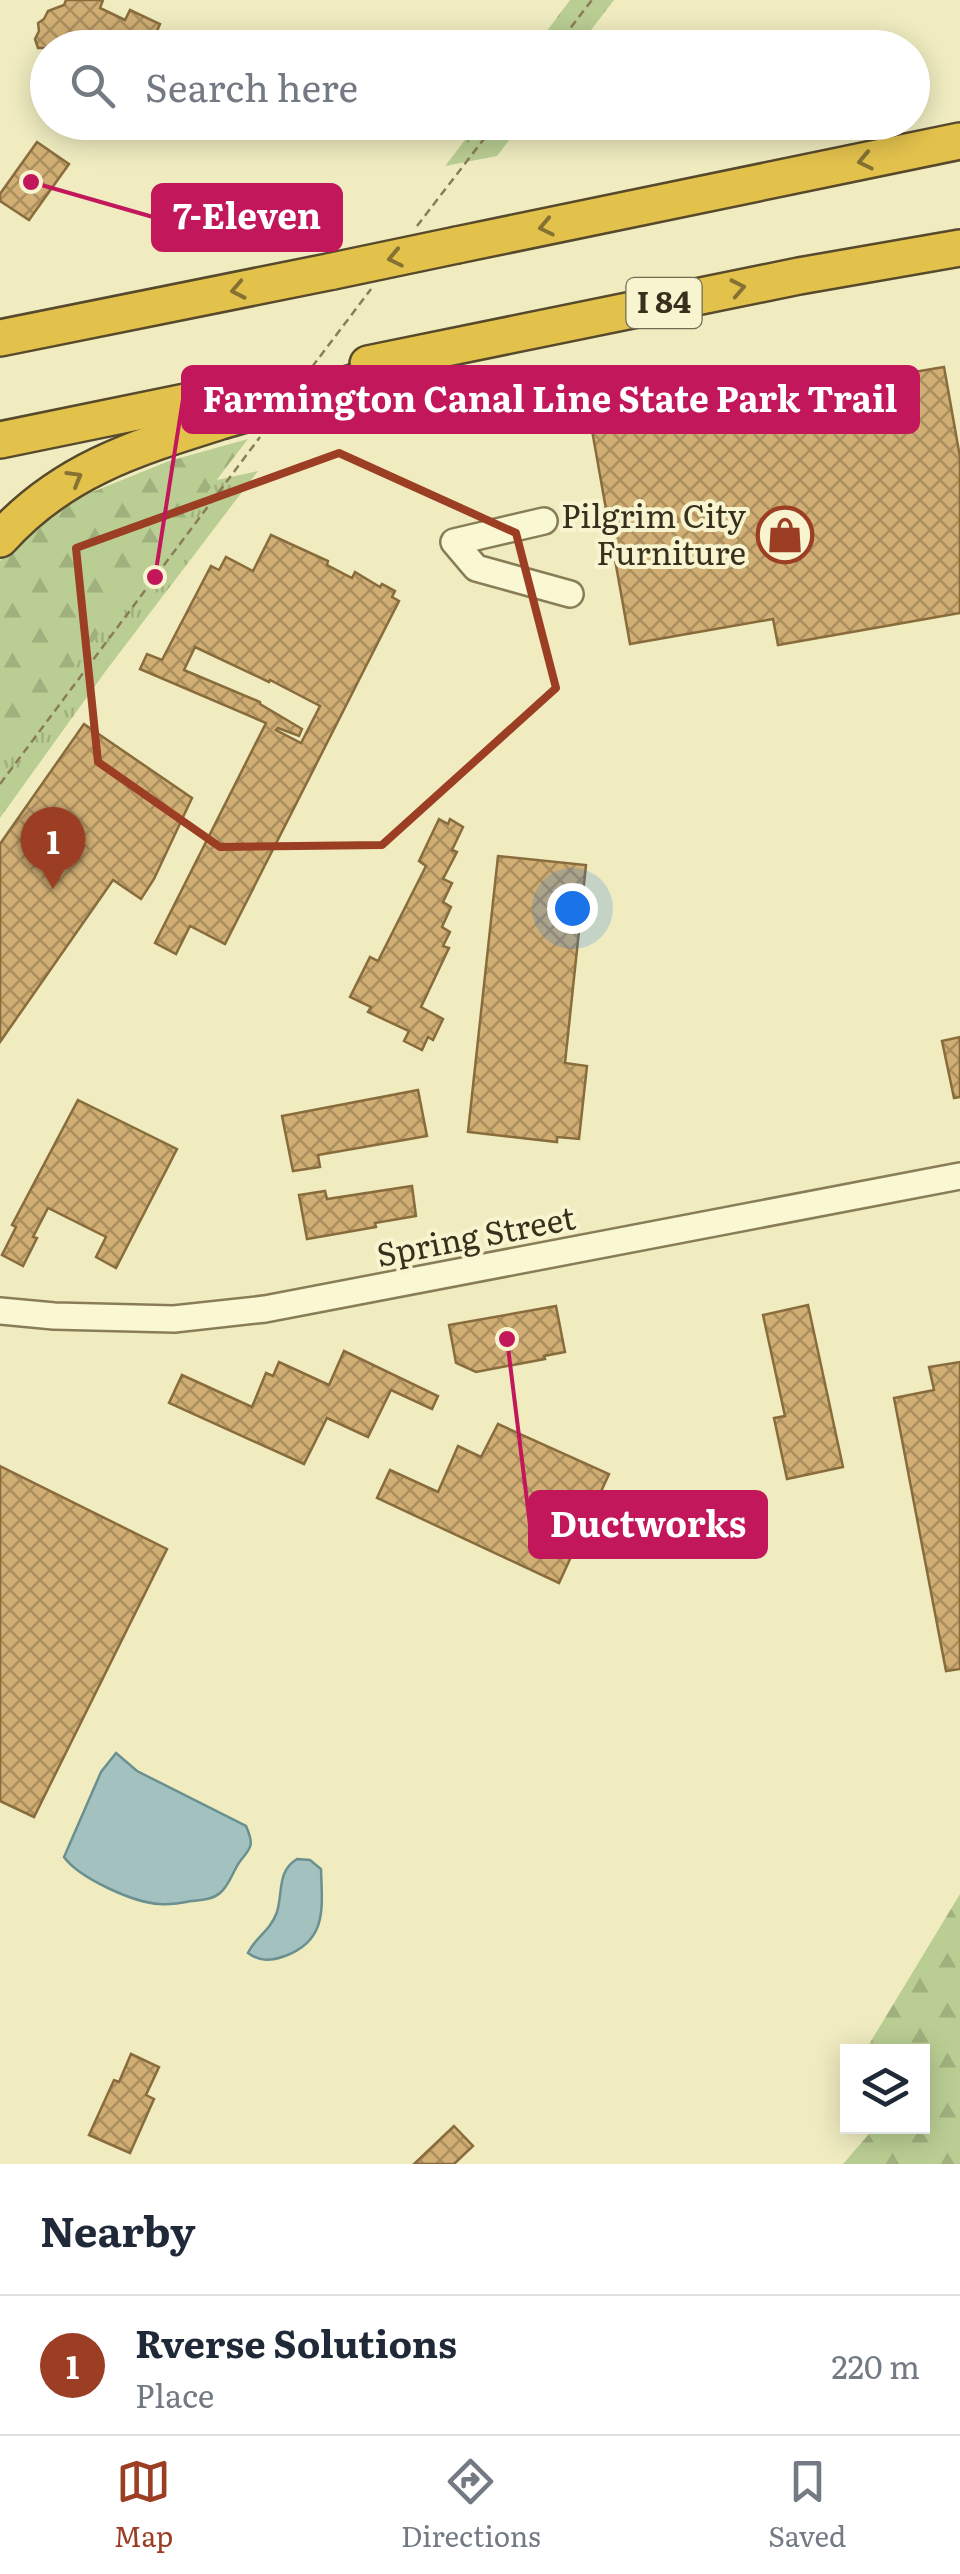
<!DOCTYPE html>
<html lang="en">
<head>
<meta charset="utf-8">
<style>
	:root { --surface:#fff; --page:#f2f2f3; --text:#1f2937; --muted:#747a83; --line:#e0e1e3; --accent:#9b3e24 }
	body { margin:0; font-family:Literata,serif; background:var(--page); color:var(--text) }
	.controls { position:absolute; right:30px; bottom:30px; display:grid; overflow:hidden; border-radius:0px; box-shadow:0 5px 25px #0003 }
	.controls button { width:90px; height:90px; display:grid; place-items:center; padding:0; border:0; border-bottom:2px solid var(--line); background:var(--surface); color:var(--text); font:50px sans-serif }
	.you { position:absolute; left:572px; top:908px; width:35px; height:35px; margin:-25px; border:8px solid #fff; border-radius:50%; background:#1a73e8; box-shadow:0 0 0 15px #1a73e833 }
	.badge { display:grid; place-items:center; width:65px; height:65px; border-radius:50%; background:var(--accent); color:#fff; font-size:32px; font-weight:700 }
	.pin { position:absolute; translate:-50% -82px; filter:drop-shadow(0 2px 5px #0008) }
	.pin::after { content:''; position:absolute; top:52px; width:35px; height:30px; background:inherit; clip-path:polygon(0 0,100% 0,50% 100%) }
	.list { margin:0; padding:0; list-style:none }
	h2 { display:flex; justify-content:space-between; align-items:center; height:130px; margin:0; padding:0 40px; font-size:42px }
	h2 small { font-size:32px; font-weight:400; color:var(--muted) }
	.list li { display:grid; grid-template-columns:65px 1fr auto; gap:30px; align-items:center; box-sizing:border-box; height:140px; padding:0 40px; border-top:2px solid var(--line) }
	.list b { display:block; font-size:38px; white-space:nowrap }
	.list p { margin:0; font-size:32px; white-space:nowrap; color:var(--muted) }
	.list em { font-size:32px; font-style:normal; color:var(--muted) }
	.icon { flex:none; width:55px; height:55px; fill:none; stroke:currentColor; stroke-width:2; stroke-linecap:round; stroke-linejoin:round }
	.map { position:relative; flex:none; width:960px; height:2164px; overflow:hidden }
	.search { position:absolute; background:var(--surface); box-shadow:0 5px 25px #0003; left:30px; right:30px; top:30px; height:110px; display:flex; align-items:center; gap:25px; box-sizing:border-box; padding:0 35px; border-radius:55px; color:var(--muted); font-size:38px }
	.sheet { height:270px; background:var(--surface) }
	nav { display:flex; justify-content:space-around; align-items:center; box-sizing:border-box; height:140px; border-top:2px solid var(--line); background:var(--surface); font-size:28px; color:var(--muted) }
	nav a { display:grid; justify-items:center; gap:5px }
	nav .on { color:var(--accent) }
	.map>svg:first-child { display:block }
</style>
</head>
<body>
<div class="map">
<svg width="960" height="2164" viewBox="0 0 960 2164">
	<defs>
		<pattern id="grass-tufts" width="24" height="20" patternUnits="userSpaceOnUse" patternTransform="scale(2.5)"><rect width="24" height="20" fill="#bace93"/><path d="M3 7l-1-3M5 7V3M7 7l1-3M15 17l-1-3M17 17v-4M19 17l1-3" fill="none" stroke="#a1b17e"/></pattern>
		<pattern id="forest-firs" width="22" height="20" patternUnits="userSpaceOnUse" patternTransform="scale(2.5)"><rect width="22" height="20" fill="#bace93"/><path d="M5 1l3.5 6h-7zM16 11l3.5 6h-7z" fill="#a1b17e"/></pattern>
		<pattern id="building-cross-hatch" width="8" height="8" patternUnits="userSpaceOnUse" patternTransform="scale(2.5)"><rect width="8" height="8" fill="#d0ae74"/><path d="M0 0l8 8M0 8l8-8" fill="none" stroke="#aa8e5e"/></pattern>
	</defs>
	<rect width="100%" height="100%" fill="#f0ecc0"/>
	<g fill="url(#grass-tufts)">
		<polygon points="570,0 614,0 578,47 535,47"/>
		<polygon points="478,123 522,123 497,156 445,166"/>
		<polygon points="258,471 105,672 0,818 0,756 203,483"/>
	</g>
	<g fill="url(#forest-firs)">
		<polygon points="248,439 0,763 0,561 4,555 65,503 169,461"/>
		<polygon points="960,1894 960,2164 843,2164 875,2127 922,2126 922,2052 865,2051"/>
	</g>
	<g fill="#a3c1bf" stroke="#6a908f" stroke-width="2.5">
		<path d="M116 1753 137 1771 246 1826C254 1844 252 1847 241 1860 233 1870 230 1885 220 1893 212 1900 201 1900 191 1901 181 1903 170 1905 160 1904 134 1903 79 1878 64 1857L101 1772Z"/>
		<path d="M297 1859 310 1860 321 1869C322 1907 328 1940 285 1956 271 1961 260 1962 248 1953 255 1937 270 1932 277 1912 283 1892 277 1871 297 1859Z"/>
	</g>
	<g fill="url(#building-cross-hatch)" stroke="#896c3c" stroke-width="2.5" fill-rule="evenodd">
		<polygon points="66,0 103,0 100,8 125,20 130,10 160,24 149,48 38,48 35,39 39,31 38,23 44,19 48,11 64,5"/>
		<polygon points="37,142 69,164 29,220 0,201 0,194"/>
		<polygon points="944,367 960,457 960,613 778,645 773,619 630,644 590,419 817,379 819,388"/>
		<path d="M271 535 328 561 327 565 352 578 355 572 380 587 382 584 395 591 392 597 399 601 225 944 190 926 176 954 155 943 266 723 140 669 147 654 162 660 211 566 219 570 226 557 253 571ZM195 647 269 682 270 680 320 706 301 743 276 730 278 728 299 736 302 729 260 704V702L184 670Z"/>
		<polygon points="84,724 192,798 154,879 141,899 113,880 0,1042 0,844"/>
		<polygon points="439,819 448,824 450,819 463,827 452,850 457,852 443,879 452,883 443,902 451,907 442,927 450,932 443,946 449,948 421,1007 443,1019 433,1040 428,1037 422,1050 404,1041 409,1031 368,1012 371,1007 350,997 370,957 378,961 426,866 419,861"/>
		<polygon points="498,856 586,865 565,1063 587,1066 579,1139 557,1137 557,1142 468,1132"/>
		<polygon points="960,1037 960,1097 954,1098 942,1041"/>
		<polygon points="418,1090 427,1136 318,1155 320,1167 293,1171 282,1116"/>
		<polygon points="78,1100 177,1149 116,1268 96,1257 106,1237 48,1208 33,1237 37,1238 23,1266 2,1255 16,1227 12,1225"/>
		<polygon points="412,1186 416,1216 375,1223 376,1227 307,1239 299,1195 325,1191 327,1199"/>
		<polygon points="808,1305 843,1467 787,1479 774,1418 785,1416 763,1315"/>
		<polygon points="556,1306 565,1352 544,1356 545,1359 476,1372 456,1363 449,1325"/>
		<polygon points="344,1351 438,1396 432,1409 391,1390 368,1437 327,1418 304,1464 169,1403 182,1375 252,1407 266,1373 273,1376 279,1362 329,1385"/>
		<polygon points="960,1362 960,1669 946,1671 894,1398 934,1390 929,1367"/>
		<polygon points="498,1424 609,1474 559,1583 377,1498 390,1470 438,1492 458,1446 481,1457"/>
		<polygon points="0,1466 167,1549 34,1817 0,1801"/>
		<polygon points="131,2054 159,2067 146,2095 154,2099 130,2153 89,2135 114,2080 119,2082"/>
		<polygon points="454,2126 473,2146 454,2164 414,2164"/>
	</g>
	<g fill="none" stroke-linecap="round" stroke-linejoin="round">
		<g stroke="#897d57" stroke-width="30">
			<g id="minor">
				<polyline points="544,521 454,542 476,568 570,594"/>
				<polyline points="0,1311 54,1316 174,1319 265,1309 960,1176"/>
			</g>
		</g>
		<g stroke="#57492c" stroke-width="40">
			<g id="highway">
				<polyline points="457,245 960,141"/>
				<polyline points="0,338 333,271"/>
				<polyline points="368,364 799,276 960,248"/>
				<polyline points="0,440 244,390"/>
				<path d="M0 539C62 470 135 448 221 421"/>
			</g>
		</g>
		<g stroke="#897d57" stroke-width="2.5" stroke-dasharray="8 5" stroke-linecap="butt">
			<polyline points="555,48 592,0"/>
			<polyline points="417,226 497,122"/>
			<polyline points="312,367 371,289"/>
			<polyline points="0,784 260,437"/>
		</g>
		<use href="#minor" stroke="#faf7d3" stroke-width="25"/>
		<use href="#highway" stroke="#e3c24c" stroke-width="35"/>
		<g stroke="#57492c" stroke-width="40" stroke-linecap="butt">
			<g id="highway-bridge">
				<polyline points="333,271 457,245"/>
				<polyline points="221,421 356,382"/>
			</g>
		</g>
		<use href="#highway-bridge" stroke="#e3c24c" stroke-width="35"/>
	</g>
	<defs><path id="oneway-chevron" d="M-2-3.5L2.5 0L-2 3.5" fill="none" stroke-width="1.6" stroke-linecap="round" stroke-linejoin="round" transform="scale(2.5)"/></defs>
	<g stroke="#857232">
		<use href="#oneway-chevron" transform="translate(865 161) rotate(168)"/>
		<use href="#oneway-chevron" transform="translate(546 227) rotate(168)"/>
		<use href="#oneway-chevron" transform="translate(395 258) rotate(168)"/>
		<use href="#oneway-chevron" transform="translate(738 288) rotate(-11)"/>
		<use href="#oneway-chevron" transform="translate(238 290) rotate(169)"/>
		<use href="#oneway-chevron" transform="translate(75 478) rotate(-30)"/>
	</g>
	<path fill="none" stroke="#9b3e24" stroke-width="8" stroke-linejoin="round" d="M339 453 516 533 556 688 382 845 220 847 98 762 76 548Z"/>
	<defs>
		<g id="shop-ring" transform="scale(2.875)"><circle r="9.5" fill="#f7f4cf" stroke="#9b3e24" stroke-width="1.5"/><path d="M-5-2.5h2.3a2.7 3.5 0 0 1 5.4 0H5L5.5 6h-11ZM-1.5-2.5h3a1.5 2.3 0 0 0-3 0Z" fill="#9b3e24"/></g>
	</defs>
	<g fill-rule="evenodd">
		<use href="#shop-ring" x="785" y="535"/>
	</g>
	<g text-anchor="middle" stroke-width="8" stroke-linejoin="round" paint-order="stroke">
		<rect fill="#f7f4cf" stroke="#716b52" stroke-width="2.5" x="626.5" y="278" width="75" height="50" rx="8"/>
		<g font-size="30" font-weight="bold" fill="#38301c">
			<text x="664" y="313">I 84</text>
		</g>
		<g font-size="32" fill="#38301c" stroke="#f7f4cf" text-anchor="end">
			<text x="746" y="528">Pilgrim City<tspan x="746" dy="37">Furniture</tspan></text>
		</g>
		<g font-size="32" fill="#38301c" stroke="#f7f4cf">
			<text transform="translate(476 1237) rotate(-11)" y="11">Spring Street</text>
		</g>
	</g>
	<path fill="none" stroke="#c2185b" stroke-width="4" d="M31 182L153 217M155 577L183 399M507 1339L530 1525"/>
	<g fill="#c2185b" stroke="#f7f4cf" stroke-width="4">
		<circle cx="31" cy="182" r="10"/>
		<circle cx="155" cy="577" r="10"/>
		<circle cx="507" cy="1339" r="10"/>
	</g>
	<g fill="#c2185b" stroke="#c2185b" stroke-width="4">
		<rect x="153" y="185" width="188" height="65" rx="10"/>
		<rect x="183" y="367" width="735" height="65" rx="10"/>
		<rect x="530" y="1492" width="236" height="65" rx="10"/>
	</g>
	<g font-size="35" text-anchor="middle" font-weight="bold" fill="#fff">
		<text x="247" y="229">7-Eleven</text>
		<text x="550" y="412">Farmington Canal Line State Park Trail</text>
		<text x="648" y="1537">Ductworks</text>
	</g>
</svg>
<div class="controls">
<button><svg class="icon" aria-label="layers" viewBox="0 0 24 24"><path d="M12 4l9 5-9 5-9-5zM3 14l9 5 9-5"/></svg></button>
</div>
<div class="you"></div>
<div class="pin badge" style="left:53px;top:889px">1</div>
<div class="search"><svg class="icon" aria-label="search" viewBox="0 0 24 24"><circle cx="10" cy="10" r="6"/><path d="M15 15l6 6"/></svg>Search here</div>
</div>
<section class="sheet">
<h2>Nearby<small></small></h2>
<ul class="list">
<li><span class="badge">1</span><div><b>Rverse Solutions</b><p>Place</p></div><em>220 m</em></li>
</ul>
</section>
<nav>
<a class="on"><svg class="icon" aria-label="map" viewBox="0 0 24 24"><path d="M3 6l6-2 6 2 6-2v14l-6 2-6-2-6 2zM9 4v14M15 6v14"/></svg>Map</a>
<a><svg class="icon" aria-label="directions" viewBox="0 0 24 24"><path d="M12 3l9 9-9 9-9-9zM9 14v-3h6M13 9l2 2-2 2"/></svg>Directions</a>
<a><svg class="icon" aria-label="saved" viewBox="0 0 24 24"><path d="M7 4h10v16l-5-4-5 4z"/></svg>Saved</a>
</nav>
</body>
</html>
